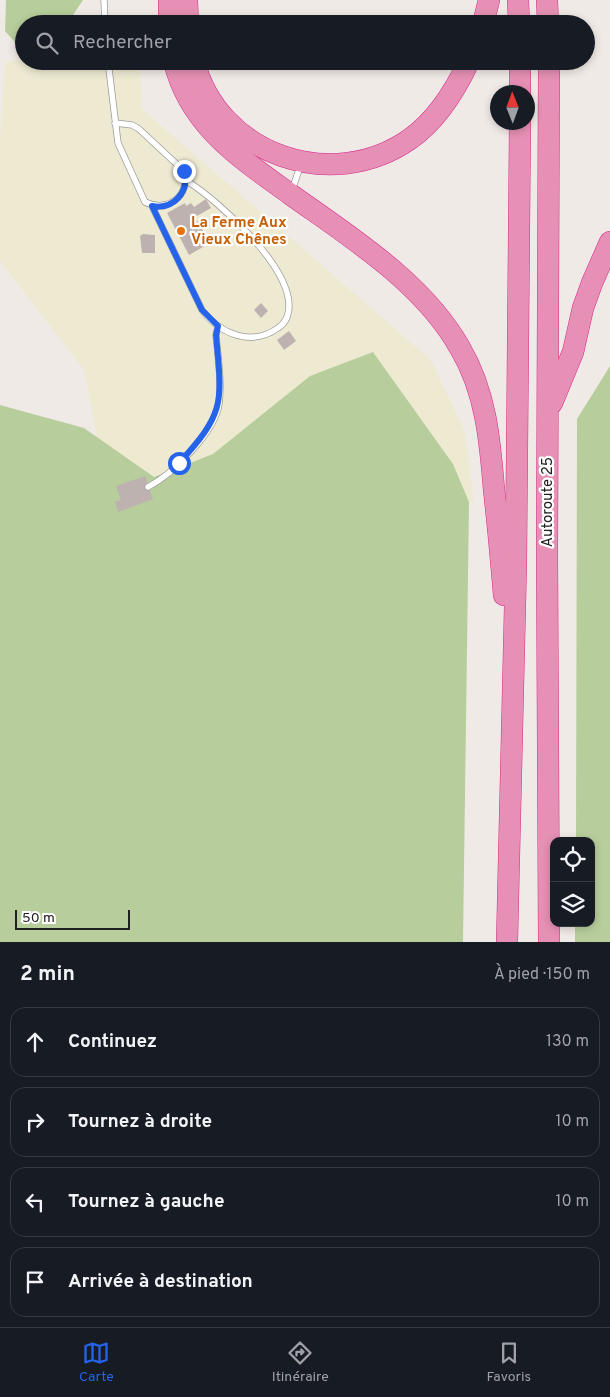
<!DOCTYPE html>
<html lang="fr">
<head>
<meta charset="utf-8">
<style>
	:root { --surface:#171b24; --page:#20242c; --text:#f1f3f6; --muted:#9ea1a6; --line:#363941; --accent:#2563eb }
	body { margin:0; font-family:Overpass,sans-serif; background:var(--page); color:var(--text) }
	.controls { position:absolute; right:15px; bottom:15px; display:grid; overflow:hidden; border-radius:10px; box-shadow:0 2px 8px #0003 }
	.controls button { width:45px; height:45px; display:grid; place-items:center; padding:0; border:0; border-bottom:1px solid var(--line); background:var(--surface); color:var(--text); font:25px sans-serif }
	.compass { position:absolute; left:490px; top:85px; width:45px; height:45px; border-radius:50%; background:var(--surface); box-shadow:0 2px 8px #0003; rotate:359deg }
	.scale { position:absolute; left:15px; bottom:12px; width:115px; box-sizing:border-box; padding-left:5px; border:2px solid #202020; border-top:0; font-size:14px; line-height:18px; white-space:nowrap; color:#202020; -webkit-text-stroke:4px #fff; paint-order:stroke }
	.stop { position:absolute; width:15px; height:15px; margin:-11px; border:4px solid #2563eb; border-radius:50%; background:#fff }
	.stop.end { background:#2563eb; border-color:#fff; box-shadow:0 1px 5px #0008 }
	.list { margin:0; padding:0; list-style:none }
	h2 { display:flex; justify-content:space-between; align-items:center; height:65px; margin:0; padding:0 20px; font-size:21px }
	h2 small { font-size:16px; font-weight:400; color:var(--muted) }
	.list li { display:grid; grid-template-columns:32px 1fr auto; gap:15px; align-items:center; box-sizing:border-box; height:70px; margin:0 10px 10px; padding:0 10px; border:1px solid var(--line); border-radius:15px }
	.list b { display:block; font-size:19px; white-space:nowrap }
	.list em { font-size:16px; font-style:normal; color:var(--muted) }
	.icon { flex:none; width:28px; height:28px; fill:none; stroke:currentColor; stroke-width:2; stroke-linecap:round; stroke-linejoin:round }
	.map { position:relative; flex:none; width:610px; height:942px; overflow:hidden }
	.search { position:absolute; background:var(--surface); box-shadow:0 2px 8px #0003; left:15px; right:15px; top:15px; height:55px; display:flex; align-items:center; gap:12px; box-sizing:border-box; padding:0 18px; border-radius:28px; color:var(--muted); font-size:19px }
	.sheet { height:385px; background:var(--surface) }
	nav { display:flex; justify-content:space-around; align-items:center; box-sizing:border-box; height:70px; border-top:1px solid var(--line); background:var(--surface); font-size:14px; color:var(--muted) }
	nav a { display:grid; justify-items:center; gap:2px }
	nav .on { color:var(--accent) }
	.map>svg:first-child { display:block }
</style>
</head>
<body>
<div class="map">
<svg width="610" height="942" viewBox="0 0 610 942">
	<rect width="100%" height="100%" fill="#f0eae6"/>
	<polygon fill="#eeead2" points="24,58 24,61 140,61 142,109 431,360 465,432 474,502 185,496 100,454 84,370 0,261 0,138 5,63"/>
	<g fill="#b7ce9c">
		<polygon points="6,0 83,0 67,24 24,24 23,51 5,31"/>
		<polygon points="373,352 453,464 469,502 463,942 0,942 0,405 84,428 154,477 213,454 310,376"/>
		<polygon points="610,366 610,942 575,942 575,923 591,923 591,841 576,841 577,419"/>
	</g>
	<g fill="#bdb2b0">
		<polygon points="206,199 211,208 195,217 210,243 189,255 167,213 185,203 186,206 191,203 194,207"/>
		<polygon points="143,234 155,235 155,253 142,253 140,236"/>
		<polygon points="261,303 268,311 261,318 254,310"/>
		<polygon points="289,331 296,341 284,350 277,340"/>
		<polygon points="145,476 153,499 118,512 115,502 121,500 116,486"/>
	</g>
	<g fill="none" stroke-linecap="round" stroke-linejoin="round">
		<g stroke="#9d9d9d" stroke-width="7">
			<g id="lane">
				<polyline points="104,0 105,24"/>
				<path d="M108 61 118 143 145 202C167 213 191 196 184 171L139 129 132 125 115 123"/>
				<polyline points="292,190 301,164"/>
				<path d="M152 206 202 310C220 334 251 347 278 328 286 323 289 315 289 305 288 264 220 202 187 181"/>
				<path d="M148 487C173 474 215 432 219 404 222 382 218 358 216 335L218 326"/>
			</g>
		</g>
		<g stroke="#d72a8e" stroke-width="22">
			<g id="highway">
				<polyline points="169,0 169,24"/>
				<polyline points="187,0 188,24"/>
				<polyline points="518,0 519,24"/>
				<polyline points="547,0 548,24"/>
				<polyline points="483,24 489,0"/>
				<path d="M174 61C189 125 240 158 290 194 350 237 423 282 460 348 486 392 490 440 494 490 498 525 501 560 504 595"/>
				<path d="M194 61C218 155 332 194 410 139 437 120 455 91 469 61"/>
				<polyline points="520,61 520,92"/>
				<polyline points="549,61 547,550 549,942"/>
				<polyline points="552,403 573,352 583,308 592,283 610,242"/>
				<polyline points="507,942 516,563 520,122"/>
			</g>
		</g>
		<use href="#lane" stroke="#fff" stroke-width="5.5"/>
		<use href="#highway" stroke="#e590b4" stroke-width="21"/>
	</g>
	<g fill="none" stroke-linecap="round" stroke-linejoin="round">
		<path stroke="#2563eb" stroke-width="6" d="M179 463C226 412 222 402 216 335L218 326 202 310 152 206C173 210 190 192 184 171"/>
	</g>
	<circle fill="#e8710a" stroke="#fff" stroke-width="2" cx="181" cy="231" r="5"/>
	<g text-anchor="middle" stroke-width="4.5" stroke-linejoin="round" paint-order="stroke">
		<g font-size="15" font-weight="bold" fill="#c56008" stroke="#fff" text-anchor="start">
			<text x="191" y="227">La Ferme Aux<tspan x="191" dy="17">Vieux Chênes</tspan></text>
		</g>
		<g font-size="15" fill="#202020" stroke="#fff">
			<text transform="translate(547 502) rotate(-90)" y="5">Autoroute 25</text>
		</g>
	</g>
</svg>
<div class="controls">
<button><svg class="icon" aria-label="locate" viewBox="0 0 24 24"><circle cx="12" cy="12" r="6"/><path d="M12 2v4M12 18v4M2 12h4M18 12h4"/></svg></button>
<button><svg class="icon" aria-label="layers" viewBox="0 0 24 24"><path d="M12 4l9 5-9 5-9-5zM3 14l9 5 9-5"/></svg></button>
</div>
<svg class="compass" viewBox="-18 -18 36 36"><path d="M0-13l5 13h-10z" fill="#e53935"/><path d="M0 13l5-13h-10z" fill="#9ea1a6"/></svg>
<div class="scale">50 m</div>
<div class="stop" style="left:179px;top:463px"></div>
<div class="stop end" style="left:184px;top:171px"></div>
<div class="search"><svg class="icon" aria-label="search" viewBox="0 0 24 24"><circle cx="10" cy="10" r="6"/><path d="M15 15l6 6"/></svg>Rechercher</div>
</div>
<section class="sheet">
<h2>2 min<small>À pied · 150 m</small></h2>
<ul class="list">
<li><svg class="icon" aria-label="ahead" viewBox="0 0 24 24"><path d="M12 20V5M6 11l6-6 6 6"/></svg><div><b>Continuez</b></div><em>130 m</em></li>
<li><svg class="icon" aria-label="right" viewBox="0 0 24 24"><path d="M7 20v-9h11M14 6l5 5-5 5"/></svg><div><b>Tournez à droite</b></div><em>10 m</em></li>
<li><svg class="icon" aria-label="left" viewBox="0 0 24 24"><path d="M17 20v-9H6M10 6l-5 5 5 5"/></svg><div><b>Tournez à gauche</b></div><em>10 m</em></li>
<li><svg class="icon" aria-label="arrive" viewBox="0 0 24 24"><path d="M6 21V4h12l-3 4 3 4H6"/></svg><div><b>Arrivée à destination</b></div></li>
</ul>
</section>
<nav>
<a class="on"><svg class="icon" aria-label="map" viewBox="0 0 24 24"><path d="M3 6l6-2 6 2 6-2v14l-6 2-6-2-6 2zM9 4v14M15 6v14"/></svg>Carte</a>
<a><svg class="icon" aria-label="directions" viewBox="0 0 24 24"><path d="M12 3l9 9-9 9-9-9zM9 14v-3h6M13 9l2 2-2 2"/></svg>Itinéraire</a>
<a><svg class="icon" aria-label="saved" viewBox="0 0 24 24"><path d="M7 4h10v16l-5-4-5 4z"/></svg>Favoris</a>
</nav>
</body>
</html>
